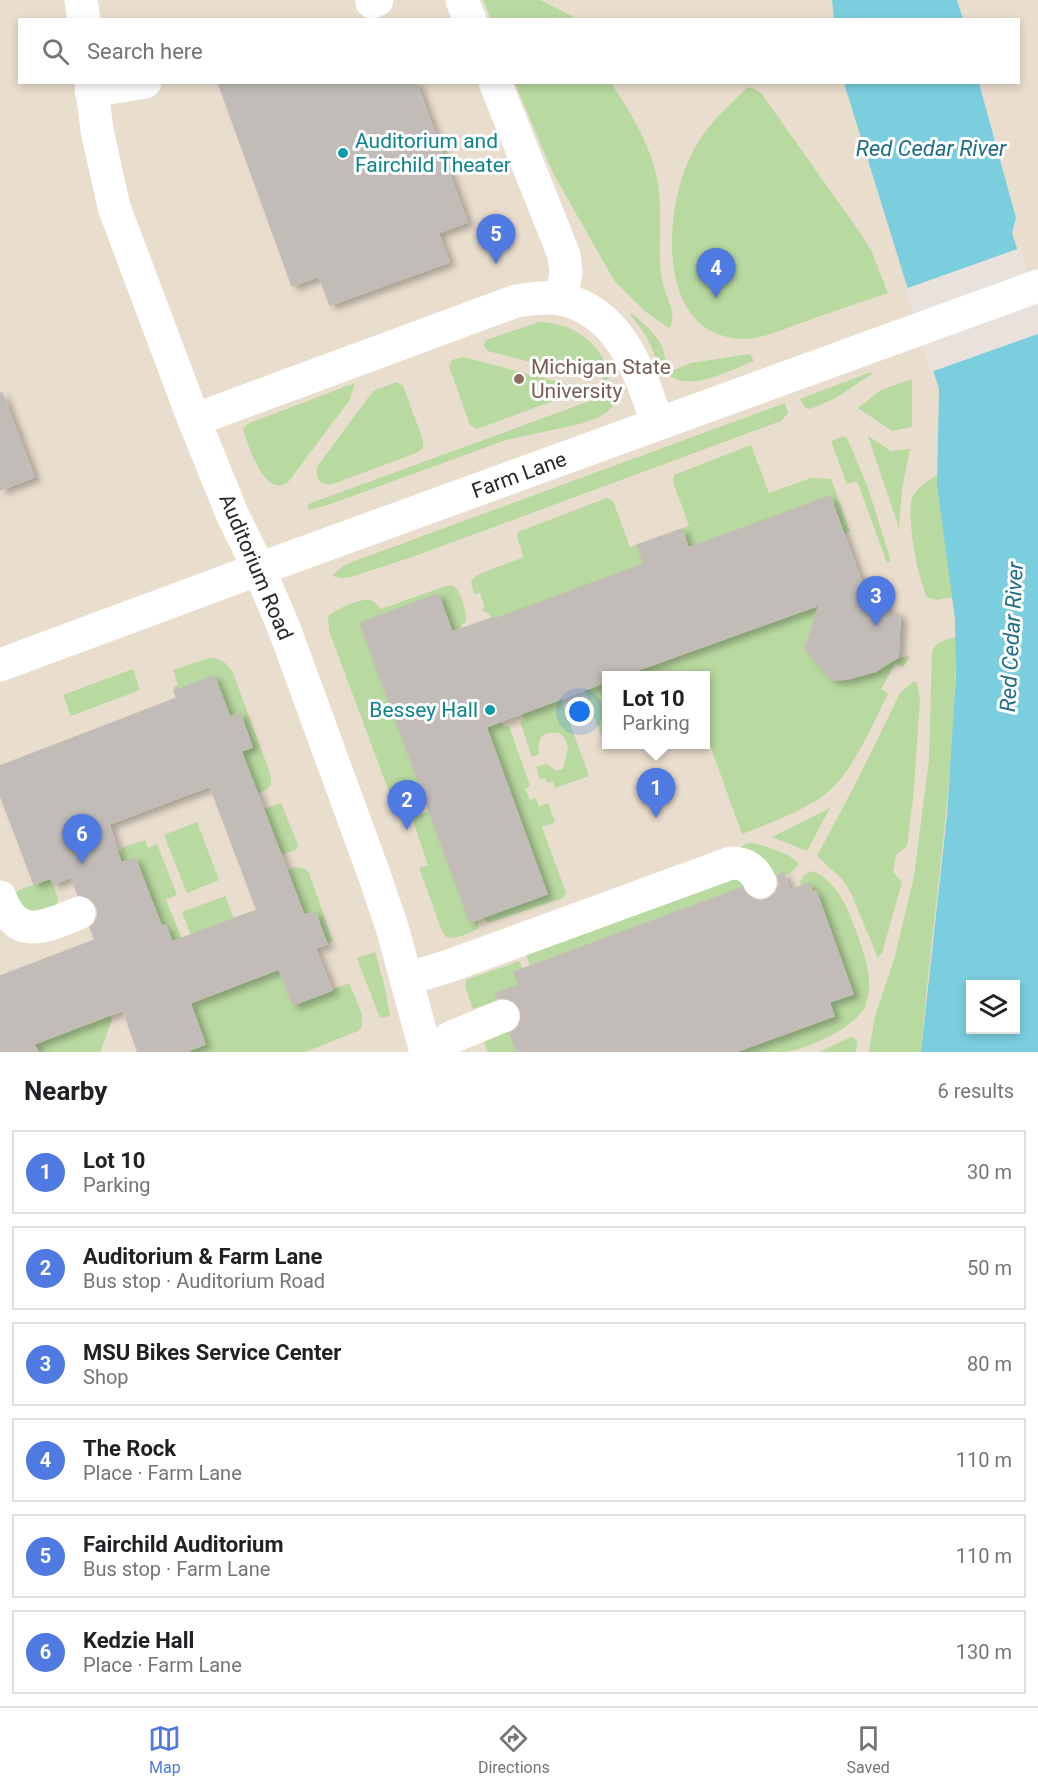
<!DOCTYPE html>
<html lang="en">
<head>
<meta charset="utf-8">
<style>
	:root { --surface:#fff; --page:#f6f6f6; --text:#202124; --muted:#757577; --line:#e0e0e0; --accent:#4f7ae2 }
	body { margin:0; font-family:Roboto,sans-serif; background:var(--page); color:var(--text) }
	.controls { position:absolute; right:18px; bottom:18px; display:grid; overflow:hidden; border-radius:0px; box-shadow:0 3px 9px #0003 }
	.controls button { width:54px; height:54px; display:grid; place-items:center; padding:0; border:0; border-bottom:2px solid var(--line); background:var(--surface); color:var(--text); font:30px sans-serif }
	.you { position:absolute; left:580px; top:712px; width:21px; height:21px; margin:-15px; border:4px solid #fff; border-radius:50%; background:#1a73e8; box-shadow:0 0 0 9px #1a73e833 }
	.badge { display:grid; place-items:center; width:39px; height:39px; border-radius:50%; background:var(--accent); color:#fff; font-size:20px; font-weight:700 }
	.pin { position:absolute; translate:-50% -50px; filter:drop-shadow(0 2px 3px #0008) }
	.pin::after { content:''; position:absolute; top:32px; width:21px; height:18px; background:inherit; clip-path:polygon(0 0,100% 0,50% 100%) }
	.popup { position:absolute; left:602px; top:671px; width:108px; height:78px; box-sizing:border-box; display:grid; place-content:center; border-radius:0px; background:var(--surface); filter:drop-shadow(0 2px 4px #0005); font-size:20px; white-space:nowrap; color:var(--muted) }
	.popup b { font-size:22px; color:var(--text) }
	.popup::after { content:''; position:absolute; left:50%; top:100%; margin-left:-12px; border:12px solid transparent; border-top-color:var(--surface) }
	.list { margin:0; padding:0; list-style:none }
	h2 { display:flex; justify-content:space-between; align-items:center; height:78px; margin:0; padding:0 24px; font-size:26px }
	h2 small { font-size:20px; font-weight:400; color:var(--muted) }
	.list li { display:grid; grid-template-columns:39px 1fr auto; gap:18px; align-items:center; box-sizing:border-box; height:84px; margin:0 12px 12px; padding:0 12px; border:2px solid var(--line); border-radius:0px }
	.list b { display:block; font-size:22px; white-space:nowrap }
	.list p { margin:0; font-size:20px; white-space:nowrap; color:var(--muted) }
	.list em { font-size:20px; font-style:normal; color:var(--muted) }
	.icon { flex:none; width:33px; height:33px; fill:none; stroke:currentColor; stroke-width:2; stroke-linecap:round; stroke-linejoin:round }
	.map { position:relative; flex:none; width:1038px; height:1052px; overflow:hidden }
	.search { position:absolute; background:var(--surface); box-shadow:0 3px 9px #0003; left:18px; right:18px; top:18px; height:66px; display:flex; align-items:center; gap:15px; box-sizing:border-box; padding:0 21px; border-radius:0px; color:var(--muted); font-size:22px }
	.sheet { height:654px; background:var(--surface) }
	nav { display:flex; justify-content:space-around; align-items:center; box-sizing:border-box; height:84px; border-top:2px solid var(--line); background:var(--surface); font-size:16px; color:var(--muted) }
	nav a { display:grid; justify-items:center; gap:3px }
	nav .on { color:var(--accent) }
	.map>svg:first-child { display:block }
</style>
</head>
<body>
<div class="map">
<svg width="1038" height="1052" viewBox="0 0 1038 1052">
	<defs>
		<filter id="shadow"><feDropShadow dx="6" dy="4" stdDeviation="3" flood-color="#0004"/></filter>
	</defs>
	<rect width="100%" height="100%" fill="#e9e2dc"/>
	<path fill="#e9ddcd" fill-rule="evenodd" d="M0 0H1038V1052H0ZM20 20H1018V82H20ZM606 676H706V744H606ZM970 984H1016V1030H970Z"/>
	<g fill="#b8d99f">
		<polygon points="483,0 540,0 572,16 574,19 491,19"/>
		<path d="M515 83H611C636 120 659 159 660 205 661 230 658 255 662 280 664 295 679 314 669 328L646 312 615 282 553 173Z"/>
		<path d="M750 87 761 93 861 234 871 250 888 293C858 303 828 313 798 324 781 330 759 340 741 339 653 334 664 206 693 151 706 126 726 108 746 89Z"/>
		<path d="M631 313C645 325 665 340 665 360L658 363 647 337 630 314Z"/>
		<path d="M539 322C566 323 588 334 602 357 606 364 610 371 609 378L603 381V375L601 373 596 375 595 379 488 351 484 346 485 341 489 339Z"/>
		<path d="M750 354 754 361C729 370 689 394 666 373L691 363Z"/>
		<polygon points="463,357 578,387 580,391 477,429 470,425 449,366 452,360"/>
		<polygon points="871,372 872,374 834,399 810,409 805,407 800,399"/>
		<polygon points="912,379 912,427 892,431 858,408 881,390"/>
		<path d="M397 382 403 386 423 440V448L416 453 333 484C320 486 316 479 317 467L373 391Z"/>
		<path d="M355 383 349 401 289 481C265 502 248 444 243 429L247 424Z"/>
		<polygon points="617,391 614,405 607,412 597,418 580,424 506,440 325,506 308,510 308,505 311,503"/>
		<polygon points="785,403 788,413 781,421 415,556 351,577 342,578 332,576 343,566 352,562"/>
		<polygon points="844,436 847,438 868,488 890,558 890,562 887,563 857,481 847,484 831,441"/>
		<polygon points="868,436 891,451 910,449 902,489 899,528"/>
		<polygon points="751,445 769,493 811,478 831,479 850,531 844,534 830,496 689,548 682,529 689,525 673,482 674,475"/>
		<path d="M938 475 937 485 953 597 936 600 927 597C918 579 905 513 913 496 918 486 929 480 938 475Z"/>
		<polygon points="607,498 613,501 630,547 637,545 644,564 504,616 494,623 489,614 481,610 485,608 480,593 474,594 471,581 477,575 524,557 517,537 518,532"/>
		<path d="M446 586C451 586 452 585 456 588 462 595 468 616 465 623L461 625 463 628 453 637 438 594 360 623 425 802 400 810 394 805 329 631 328 616C334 610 361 598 370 600 375 601 378 605 381 609Z"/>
		<path d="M819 605 805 649 832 680C847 679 861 677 875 671 888 665 895 657 910 656L903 667 895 664 881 689 888 694C874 721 858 759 838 782 817 807 772 822 742 834L706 734V676H624Z"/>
		<path d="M956 637C956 776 932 914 921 1052H869L875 1016 894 960 914 877 929 760 932 651C937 641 946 640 956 637Z"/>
		<path d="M209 658C221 658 227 663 233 673L271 776V785L266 790 257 794 241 751 252 747 240 714 230 717 214 676 174 691 173 687 178 685 173 670Z"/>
		<polygon points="133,669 140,690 71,716 63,695"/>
		<polygon points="914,681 917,683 920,700 913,799 907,846 896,855 893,872 902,882 882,953 878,958 851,893 843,880 817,856 858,779 900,693"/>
		<polygon points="606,682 606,744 616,745 606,748 584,690"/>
		<path d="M561 699 589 776 555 788 553 782 547 783 545 778 540 780 536 767 546 764 557 771 563 769 568 747 564 737 559 733C541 731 537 738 539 754L532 757 520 722 524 720 522 714 525 712 524 707Z"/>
		<polygon points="495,718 497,723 501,721 504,727 509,726 530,786 525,789 530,800 536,798 539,807 548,803 555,822 542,827 566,893 563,898 488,923 483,917 484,722"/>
		<polygon points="281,803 298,845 296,850 281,855 263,809"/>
		<polygon points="830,808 807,851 772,837"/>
		<path d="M429 811 470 922 477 919 479 928C470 933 456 940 446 937L442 931 419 868 428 865 413 821 415 817Z"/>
		<polygon points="197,822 219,880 187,893 164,835"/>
		<polygon points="145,840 148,848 157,844 177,895 166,900 182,939 172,942 122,863 118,852 122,851 121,848"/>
		<path d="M751 843C764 845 792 854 799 864L790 873 784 876 783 873 769 879 735 852 745 844Z"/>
		<polygon points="295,867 305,869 309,873 333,941 327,944 315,912 304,915 287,871"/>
		<path d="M813 871C836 881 847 906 855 928 863 951 875 980 866 1004 859 1026 807 1049 786 1052 770 1052 751 1052 735 1052L834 1016 829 1002 853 993 816 891 812 892 809 883 801 886 800 882 804 875Z"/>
		<polygon points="731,876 755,884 530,965 525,952"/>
		<polygon points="51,878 58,899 56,908 28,921 14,892"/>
		<polygon points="225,896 234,919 191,935 182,912"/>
		<polygon points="375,952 384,984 390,1016 381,1018 378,1013 357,958"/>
		<polygon points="519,961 522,968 514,971 519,985 496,994 498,1000 473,1009 465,986 466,980"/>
		<polygon points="279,969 293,1005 349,983 362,1014 362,1027 358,1031 305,1052 190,1052 190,1050 205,1044 189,1001 195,1001"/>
		<polygon points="111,1015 112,1020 100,1052 37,1052 34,1044"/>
		<polygon points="508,1029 517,1052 488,1052 483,1040"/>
		<polygon points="851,1037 854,1038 857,1042 856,1052 819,1052"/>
	</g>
	<g fill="#7bcede" fill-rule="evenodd">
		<polygon points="832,0 957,0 963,19 834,19"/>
		<path d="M844 83H979L1016 218 1012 233 1038 313V1052H921L947 815 956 675 955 619 937 485 939 389ZM970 984H1016V1030H970Z"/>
	</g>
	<polygon fill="#e9e2dc" points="1020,248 1038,304 1038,334 931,372 905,289"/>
	<g fill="#c1bcb8" stroke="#c4bdb6" stroke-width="1.5" fill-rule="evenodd" filter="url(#shadow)">
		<polygon points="218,82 416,82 467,222 438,233 449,262 330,305 319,276 292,286"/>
		<polygon points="0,393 2,393 34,477 0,490"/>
		<polygon points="830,496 866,595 900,616 898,657 876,671 848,679 832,680 805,649 819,605 624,675 606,675 606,682 486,727 547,894 470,922 360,623 438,594 452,632 492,618 492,620 644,564 637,545 682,529 688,548"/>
		<path d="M214 676 230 717 240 713 252 747 241 751 304 915 315 912 327 944 315 948 332 990 293 1005 279 969 190 1003 205 1044 185 1052H138L123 1010 34 1044 38 1052H0V976L95 940 90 927 94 924 98 915 97 907 91 899 78 895 71 877 53 884 51 878 34 884 0 795V766L177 698 174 691ZM210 786 257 910 172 942 166 926 161 925 135 858 121 863 109 824Z"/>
		<polygon points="783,873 790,890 809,883 812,892 816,891 853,994 829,1002 834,1016 735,1052 517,1052 510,1033 518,1027 521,1019 520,1009 514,1001 506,998 497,998 495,994 519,985 514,972 742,888 750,898 759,901 768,899 776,892 779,883 777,876"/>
	</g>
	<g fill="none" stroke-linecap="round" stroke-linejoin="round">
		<g stroke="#fff" stroke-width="33">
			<polyline points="81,0 84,20"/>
			<polyline points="462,0 470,20"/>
			<polyline points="372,2 377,0"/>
			<polyline points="91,82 97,130 114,207 194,420 233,516 259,569 284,628 375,877 392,927 426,1052"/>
			<polyline points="495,82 564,255 566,273 561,299"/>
			<polyline points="91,91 145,82"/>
			<path d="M194 420 516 301C531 299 547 296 562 299 622 313 640 374 658 424"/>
			<polyline points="0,665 259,569 1038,286"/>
			<path d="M0 897C17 942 44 927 79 913"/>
			<path d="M407 979 449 966 731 863C746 863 754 869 760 882"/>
			<polyline points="430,1052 452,1037 503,1016"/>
		</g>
	</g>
	<g fill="#0f9aa8" stroke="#fff" stroke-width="2">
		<circle cx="343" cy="153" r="6"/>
		<circle cx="490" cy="710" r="6"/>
	</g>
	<circle fill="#8d6e63" stroke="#fff" stroke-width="2" cx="519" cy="379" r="6"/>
	<g text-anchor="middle" stroke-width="6" stroke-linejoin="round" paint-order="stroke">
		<g font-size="21" fill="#0d838f" stroke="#fff" text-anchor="start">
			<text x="355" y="148">Auditorium and<tspan x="355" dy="24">Fairchild Theater</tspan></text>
			<text x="478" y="717" text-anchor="end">Bessey Hall</text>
		</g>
		<g font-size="21" fill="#785e54" stroke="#fff" text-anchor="start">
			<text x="531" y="374">Michigan State<tspan x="531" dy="24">University</tspan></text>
		</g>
		<g font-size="21" fill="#282828" stroke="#fff">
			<text transform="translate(519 475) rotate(-20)" y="7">Farm Lane</text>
			<text transform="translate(256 567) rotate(67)" y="7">Auditorium Road</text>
		</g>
		<g font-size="22" font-style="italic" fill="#1e6d87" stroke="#fff">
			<text x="931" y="156">Red Cedar River</text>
			<text transform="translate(1011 637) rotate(-87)" y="8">Red Cedar River</text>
		</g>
	</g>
</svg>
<div class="controls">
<button><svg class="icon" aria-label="layers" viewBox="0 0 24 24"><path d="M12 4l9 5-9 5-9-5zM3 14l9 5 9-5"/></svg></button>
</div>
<div class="you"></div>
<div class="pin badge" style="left:656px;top:818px">1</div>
<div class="popup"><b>Lot 10</b>Parking</div>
<div class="pin badge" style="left:407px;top:830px">2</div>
<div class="pin badge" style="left:876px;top:626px">3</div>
<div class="pin badge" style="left:716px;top:298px">4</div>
<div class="pin badge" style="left:496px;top:264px">5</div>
<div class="pin badge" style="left:82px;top:864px">6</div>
<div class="search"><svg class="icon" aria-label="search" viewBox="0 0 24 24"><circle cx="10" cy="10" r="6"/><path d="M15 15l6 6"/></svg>Search here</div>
</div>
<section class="sheet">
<h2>Nearby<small>6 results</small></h2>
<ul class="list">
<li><span class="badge">1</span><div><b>Lot 10</b><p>Parking</p></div><em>30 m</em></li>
<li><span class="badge">2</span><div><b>Auditorium &amp; Farm Lane</b><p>Bus stop · Auditorium Road</p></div><em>50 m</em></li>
<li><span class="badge">3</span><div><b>MSU Bikes Service Center</b><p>Shop</p></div><em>80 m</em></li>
<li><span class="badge">4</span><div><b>The Rock</b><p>Place · Farm Lane</p></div><em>110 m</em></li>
<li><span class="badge">5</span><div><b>Fairchild Auditorium</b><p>Bus stop · Farm Lane</p></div><em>110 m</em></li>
<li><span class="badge">6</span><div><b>Kedzie Hall</b><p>Place · Farm Lane</p></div><em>130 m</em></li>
</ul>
</section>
<nav>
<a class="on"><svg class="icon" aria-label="map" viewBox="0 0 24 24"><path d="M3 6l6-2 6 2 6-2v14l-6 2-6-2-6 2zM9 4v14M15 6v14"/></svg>Map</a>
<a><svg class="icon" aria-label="directions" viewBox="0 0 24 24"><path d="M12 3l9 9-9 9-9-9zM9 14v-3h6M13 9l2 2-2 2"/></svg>Directions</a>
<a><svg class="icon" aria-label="saved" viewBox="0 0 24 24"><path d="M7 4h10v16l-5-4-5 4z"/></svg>Saved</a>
</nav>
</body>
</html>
